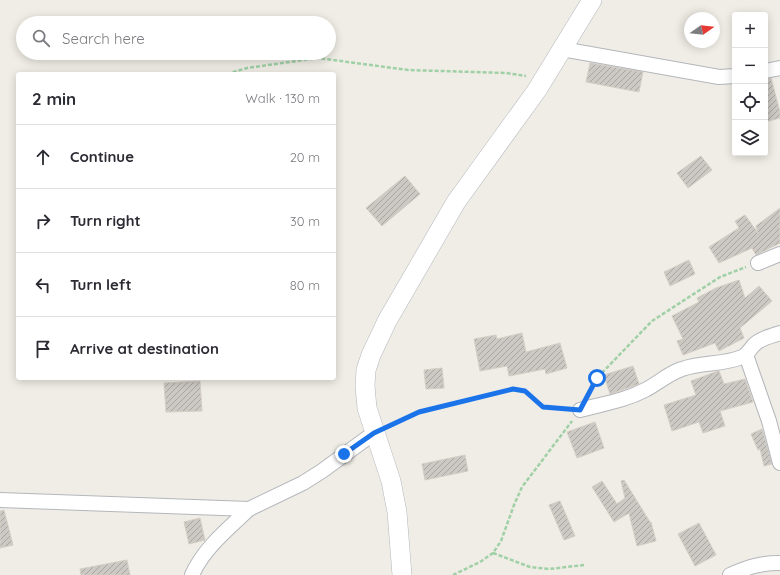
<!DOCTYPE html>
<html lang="en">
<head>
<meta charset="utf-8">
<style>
	:root { --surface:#fff; --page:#f2f2f3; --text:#2b2b33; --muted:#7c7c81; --line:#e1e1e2 }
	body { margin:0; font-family:Quicksand,sans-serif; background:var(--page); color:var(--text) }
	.controls { position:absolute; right:12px; top:12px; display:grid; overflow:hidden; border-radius:4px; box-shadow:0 2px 10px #0003 }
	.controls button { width:36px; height:36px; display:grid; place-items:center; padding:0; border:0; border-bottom:1px solid var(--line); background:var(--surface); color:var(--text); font:20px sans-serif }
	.compass { position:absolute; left:684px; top:12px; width:36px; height:36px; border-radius:50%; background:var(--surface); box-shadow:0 2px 10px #0003; rotate:76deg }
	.stop { position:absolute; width:12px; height:12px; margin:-9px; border:3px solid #1a73e8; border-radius:50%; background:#fff }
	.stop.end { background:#1a73e8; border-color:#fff; box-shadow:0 1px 4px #0008 }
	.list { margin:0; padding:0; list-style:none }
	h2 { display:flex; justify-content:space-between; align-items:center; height:52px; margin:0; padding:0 16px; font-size:17px }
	h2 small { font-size:13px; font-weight:400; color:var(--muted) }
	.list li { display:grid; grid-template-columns:26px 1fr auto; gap:12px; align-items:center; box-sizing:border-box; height:64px; padding:0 16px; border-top:1px solid var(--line) }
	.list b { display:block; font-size:15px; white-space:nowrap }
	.list em { font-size:13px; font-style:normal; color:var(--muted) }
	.icon { flex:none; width:22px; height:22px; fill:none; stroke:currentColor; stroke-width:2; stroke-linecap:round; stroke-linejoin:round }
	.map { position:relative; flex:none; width:780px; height:575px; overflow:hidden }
	.search { position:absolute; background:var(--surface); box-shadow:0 2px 10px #0003; left:16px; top:16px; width:320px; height:44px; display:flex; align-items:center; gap:10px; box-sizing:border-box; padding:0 14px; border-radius:22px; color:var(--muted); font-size:15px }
	.panel { position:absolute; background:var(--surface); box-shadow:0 2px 10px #0003; left:16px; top:72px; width:320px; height:308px; border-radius:4px }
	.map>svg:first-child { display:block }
</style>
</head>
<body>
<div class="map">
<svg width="780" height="575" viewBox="0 0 780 575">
	<defs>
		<pattern id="building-hatch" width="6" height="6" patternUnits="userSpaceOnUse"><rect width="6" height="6" fill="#ccc8c3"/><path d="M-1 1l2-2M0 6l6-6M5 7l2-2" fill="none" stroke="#a9a6a2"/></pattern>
	</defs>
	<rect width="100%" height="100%" fill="#f0ede6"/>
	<g fill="url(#building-hatch)" stroke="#d5cec4">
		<polygon points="590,63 643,72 639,92 586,82"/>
		<polygon points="771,78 780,112 780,118 765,122 765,79"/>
		<polygon points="701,156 712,170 688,188 677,173"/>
		<polygon points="405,176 420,194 382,226 366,208"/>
		<polygon points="780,208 780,243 756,255 752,248 719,263 709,247 739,228 735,221 745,215 758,233 756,226"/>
		<polygon points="689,260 695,274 670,286 664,272"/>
		<polygon points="739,280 745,298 759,286 772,301 740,328 744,338 719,351 715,343 683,355 677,341 683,339 672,316 699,302 697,298 716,288"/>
		<polygon points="522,333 526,352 560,343 567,368 546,374 545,369 509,376 507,366 480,371 474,339 496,335 497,339"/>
		<polygon points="633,366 639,384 610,394 604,375"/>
		<polygon points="442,368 444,388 426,389 424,370"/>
		<polygon points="718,371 719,371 724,384 745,379 753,402 720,411 725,426 703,433 699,422 672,431 664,405 696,395 691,381"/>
		<polygon points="200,381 202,411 166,412 164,383"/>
		<polygon points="595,422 604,448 577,458 567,432"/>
		<polygon points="762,429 772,464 764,466 760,449 758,450 751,434"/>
		<polygon points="465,455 468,471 425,480 422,464"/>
		<polygon points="624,480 650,522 651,522 656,541 637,546 629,513 614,522 592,487 602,481 617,504 625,498 621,481"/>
		<polygon points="560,501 575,536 564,540 549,505"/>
		<polygon points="4,510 13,545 0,548 0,511"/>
		<polygon points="200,518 205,540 189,544 184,522"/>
		<polygon points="699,523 716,555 695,566 678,534"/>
		<polygon points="127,560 130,575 81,575 80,569"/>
	</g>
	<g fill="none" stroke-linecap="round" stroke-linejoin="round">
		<g stroke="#b3b7bb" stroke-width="16">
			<g id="street">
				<polyline points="562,49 719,77 735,76"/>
				<polyline points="765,71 780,68"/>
				<polyline points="758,263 780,254"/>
				<polyline points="746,355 769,421 780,463"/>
				<path d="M580 410C602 404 624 401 645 390 657 384 669 373 682 369 702 362 723 365 742 357 749 354 750 348 755 344 761 338 772 336 780 333"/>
				<polyline points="0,500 249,509 303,483 322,471 374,433"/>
				<path d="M192 575C204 548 228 529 249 509"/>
				<path d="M730 575C748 567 760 563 780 563"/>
			</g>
		</g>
		<g stroke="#b2b7bb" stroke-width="20">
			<polyline id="secondary" points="402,575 397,512 391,481 367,408 365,386 366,370 371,355 387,321 456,202 537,90 592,0"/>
		</g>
		<g stroke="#9fd0a6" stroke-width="2.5" stroke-dasharray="4 2" stroke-linecap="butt">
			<polyline points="227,74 247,68 318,58 408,70 506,73 526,76"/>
			<polyline points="589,393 597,378 652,321 720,277 746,267"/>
			<polyline points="389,426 419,412 513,389 525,391 543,407 566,409"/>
			<polyline points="493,553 530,567 549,569 584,565"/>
			<polyline points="453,575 480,562 493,553 501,541 514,505 522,487 572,421"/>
		</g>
		<use href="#street" stroke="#fff" stroke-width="14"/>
		<use href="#secondary" stroke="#fff" stroke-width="19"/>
	</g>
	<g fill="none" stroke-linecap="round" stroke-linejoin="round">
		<polyline stroke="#1a73e8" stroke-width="5" points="344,454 374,433 419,412 513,389 525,391 543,407 580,410 597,378"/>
	</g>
</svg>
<div class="controls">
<button>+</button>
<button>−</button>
<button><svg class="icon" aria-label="locate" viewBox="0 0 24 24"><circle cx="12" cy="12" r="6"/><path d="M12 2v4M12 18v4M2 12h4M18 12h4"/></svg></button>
<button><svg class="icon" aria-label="layers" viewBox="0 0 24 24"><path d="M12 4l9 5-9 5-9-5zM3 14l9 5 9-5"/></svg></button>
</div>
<svg class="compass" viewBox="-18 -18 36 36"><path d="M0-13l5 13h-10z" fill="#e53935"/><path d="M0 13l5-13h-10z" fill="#7c7c81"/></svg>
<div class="stop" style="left:597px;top:378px"></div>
<div class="stop end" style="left:344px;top:454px"></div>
<div class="search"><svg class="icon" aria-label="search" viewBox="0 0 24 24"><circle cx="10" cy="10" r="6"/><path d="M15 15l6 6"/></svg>Search here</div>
<section class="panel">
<h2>2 min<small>Walk · 130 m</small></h2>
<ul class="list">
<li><svg class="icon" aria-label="ahead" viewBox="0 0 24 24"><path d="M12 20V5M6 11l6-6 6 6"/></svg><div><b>Continue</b></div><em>20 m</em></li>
<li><svg class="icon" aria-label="right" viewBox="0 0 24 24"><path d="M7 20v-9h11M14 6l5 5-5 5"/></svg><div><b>Turn right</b></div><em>30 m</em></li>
<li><svg class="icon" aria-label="left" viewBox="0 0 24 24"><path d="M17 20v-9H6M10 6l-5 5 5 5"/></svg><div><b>Turn left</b></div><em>80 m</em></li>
<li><svg class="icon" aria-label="arrive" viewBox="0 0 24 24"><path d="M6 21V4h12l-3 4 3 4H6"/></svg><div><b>Arrive at destination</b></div></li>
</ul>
</section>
</div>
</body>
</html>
